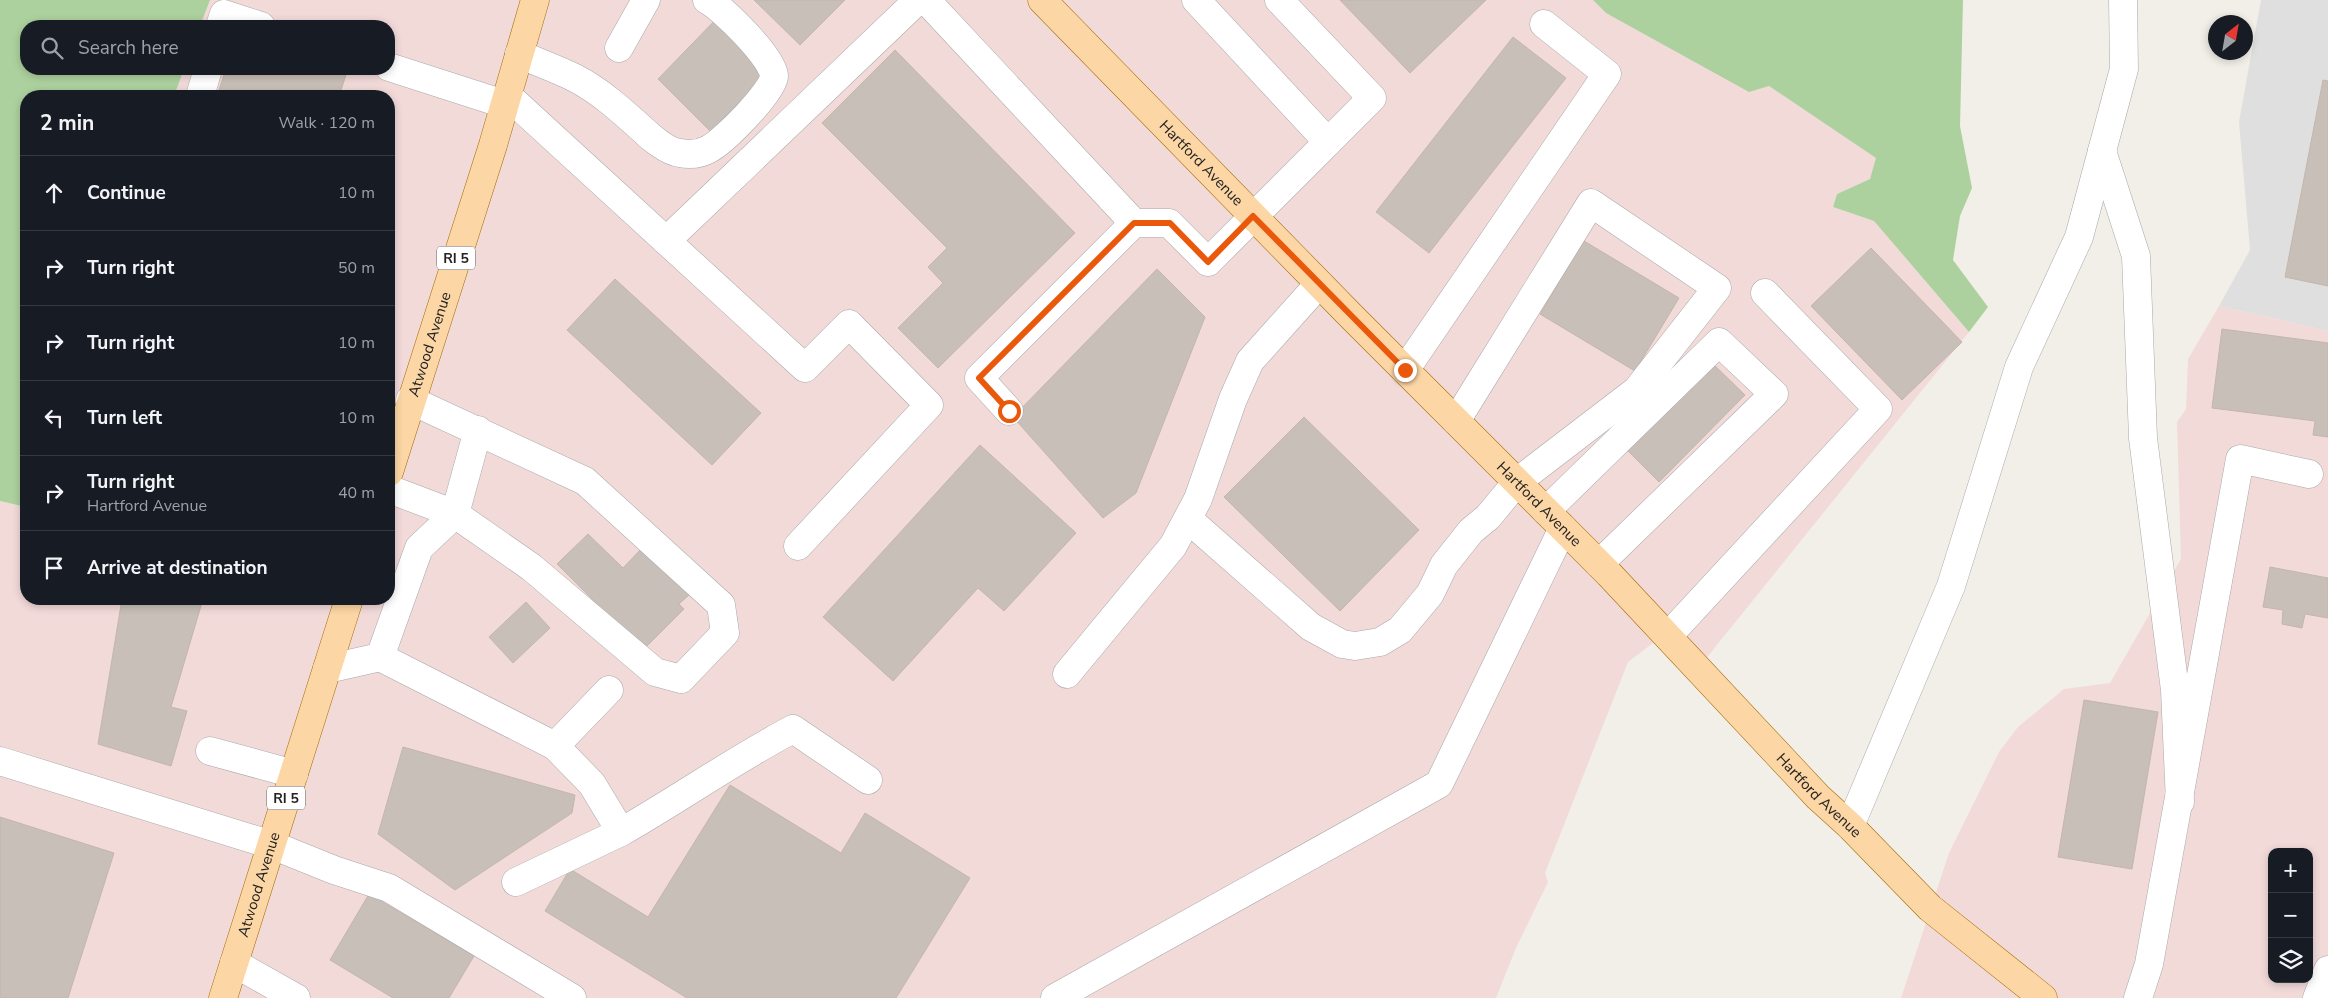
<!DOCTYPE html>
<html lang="en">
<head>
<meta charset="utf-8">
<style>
	:root { --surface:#171b24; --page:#20242c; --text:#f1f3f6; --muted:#9ea1a6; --line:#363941 }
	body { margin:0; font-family:"Nunito Sans",sans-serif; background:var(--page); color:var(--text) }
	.controls { position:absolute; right:15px; bottom:15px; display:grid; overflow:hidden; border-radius:10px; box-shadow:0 2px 8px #0003 }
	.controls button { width:45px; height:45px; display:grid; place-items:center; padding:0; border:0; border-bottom:1px solid var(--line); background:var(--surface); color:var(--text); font:25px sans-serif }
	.compass { position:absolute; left:2208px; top:15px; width:45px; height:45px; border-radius:50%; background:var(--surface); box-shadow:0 2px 8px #0003; rotate:31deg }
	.stop { position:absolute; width:15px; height:15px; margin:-11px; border:4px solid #ea580c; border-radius:50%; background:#fff }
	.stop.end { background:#ea580c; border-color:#fff; box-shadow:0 1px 5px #0008 }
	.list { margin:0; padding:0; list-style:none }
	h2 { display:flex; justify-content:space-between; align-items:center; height:65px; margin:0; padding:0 20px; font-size:21px }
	h2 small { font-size:16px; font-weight:400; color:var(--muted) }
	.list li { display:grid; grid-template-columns:32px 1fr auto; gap:15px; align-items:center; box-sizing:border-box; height:75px; padding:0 20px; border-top:1px solid var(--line) }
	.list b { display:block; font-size:19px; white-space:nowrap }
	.list p { margin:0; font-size:16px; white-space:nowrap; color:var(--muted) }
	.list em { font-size:16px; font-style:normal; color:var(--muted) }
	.icon { flex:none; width:28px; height:28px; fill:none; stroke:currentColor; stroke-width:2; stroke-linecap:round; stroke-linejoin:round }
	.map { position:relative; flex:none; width:2328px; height:998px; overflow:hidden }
	.search { position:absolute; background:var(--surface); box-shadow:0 2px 8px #0003; left:20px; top:20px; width:375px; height:55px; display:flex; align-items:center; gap:12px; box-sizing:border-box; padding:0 18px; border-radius:20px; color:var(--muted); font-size:19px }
	.panel { position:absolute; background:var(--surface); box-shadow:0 2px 8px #0003; left:20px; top:90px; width:375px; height:515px; border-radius:20px }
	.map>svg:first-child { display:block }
</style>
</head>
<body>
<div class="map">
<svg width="2328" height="998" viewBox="0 0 2328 998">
	<rect width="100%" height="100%" fill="#f2efe9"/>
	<polygon fill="#e0dfdf" points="2261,0 2328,0 2328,331 2219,306 2250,250 2239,122"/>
	<g fill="#f2dad9" fill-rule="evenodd">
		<polygon points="210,0 1593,0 1606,13 1769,86 1877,158 1870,179 1837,194 1833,207 1874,221 1969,332 1704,661 1665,634 1628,662 1545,873 1548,882 1516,948 1496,998 0,998 0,501 26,507 26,599 389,599 389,96 174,96 184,69 389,69 389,26 200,26"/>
		<path d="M2219 306 2328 331V998H1901L1949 853 1999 752 2018 727 2064 689 2110 683 2181 559 2177 422 2186 409 2188 359ZM2272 852H2309V979H2272Z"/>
	</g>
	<g fill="#add19e">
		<polygon points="0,0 210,0 200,26 26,26 26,69 184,69 174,96 26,96 26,507 0,501"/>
		<polygon points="1593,0 1963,0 1960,126 1972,188 1960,216 1953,260 1988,307 1969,332 1874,221 1833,207 1837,194 1870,179 1876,158 1769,86 1749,92 1606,13"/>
	</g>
	<g fill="#c7bfb8" stroke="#c4b6ab">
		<polygon points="754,0 845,0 800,45"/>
		<polygon points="1340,0 1486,0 1410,73"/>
		<polygon points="722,13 766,75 713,134 658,79"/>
		<polygon points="1513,37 1566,78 1429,253 1376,212"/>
		<polygon points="895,50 1075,233 938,368 898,328 943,283 928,267 947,248 822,123"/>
		<polygon points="226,69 348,69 339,96 217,96"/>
		<polygon points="2323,80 2328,81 2328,286 2285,277"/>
		<polygon points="1584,241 1679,298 1635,371 1540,314"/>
		<polygon points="1871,248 1962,342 1902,400 1811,306"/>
		<polygon points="1157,269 1205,317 1136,493 1103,518 1013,417"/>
		<polygon points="615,279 761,413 712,465 567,330"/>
		<polygon points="2222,329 2328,343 2328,437 2313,435 2315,421 2212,408"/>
		<polygon points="1710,361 1745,395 1659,482 1625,448"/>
		<polygon points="1304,417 1419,530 1340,611 1224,497"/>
		<polygon points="980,445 1076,533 1004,611 978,588 893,681 823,617"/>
		<polygon points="588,534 623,568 643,547 690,594 679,604 684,609 643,650 557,564"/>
		<polygon points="2270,567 2328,578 2328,618 2305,614 2302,628 2282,624 2283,610 2263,607"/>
		<polygon points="122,599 203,599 171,707 187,711 171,766 98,744"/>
		<polygon points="526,602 550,628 513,663 489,637"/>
		<polygon points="2084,700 2158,712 2132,869 2058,857"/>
		<polygon points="403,747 575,795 572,813 455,890 378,834"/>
		<polygon points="730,785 841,853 865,813 970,878 896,998 687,998 545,911 570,869 648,917"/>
		<polygon points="0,817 114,853 68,998 0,998"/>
		<polygon points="369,894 474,956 449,998 393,998 330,960"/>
	</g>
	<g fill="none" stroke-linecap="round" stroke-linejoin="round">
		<g stroke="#a9a9a9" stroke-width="29">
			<g id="minor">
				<polyline points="926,0 1134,223"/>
				<polyline points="1196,0 1328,142"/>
				<polyline points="220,26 224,14 261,26"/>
				<polyline points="619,48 646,0"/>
				<path d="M519 54C537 62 557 69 575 78 600 91 621 110 642 129 650 137 668 152 680 153 689 155 700 154 709 149 723 142 774 91 774 76 774 59 723 8 707 0"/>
				<polyline points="389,67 504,104"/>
				<polyline points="507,95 805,368 849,324 929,405 798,546"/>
				<polyline points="200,96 208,69"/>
				<polyline points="2102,151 2136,256 2143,438 2175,690 2180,802"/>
				<polyline points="666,241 918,0"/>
				<polyline points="1405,370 1607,74 1544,24"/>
				<polyline points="1009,411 979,378 1134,223 1169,223 1208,262 1372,98 1279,0"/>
				<polyline points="389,489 455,514 531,567 655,672 681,679 725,633 721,605 585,481 410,400"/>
				<polyline points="1546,511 1719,342 1774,394 1599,564"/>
				<polyline points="1188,519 1311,627 1342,644 1355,646 1380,642 1400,630 1430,594 1444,565 1471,531 1488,517 1517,482 1637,390 1717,288 1591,203 1456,421"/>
				<polyline points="1668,636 1878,409 1765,293"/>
				<polyline points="380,657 555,746 609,690"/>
				<polyline points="327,669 380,657 419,548 455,514 478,430"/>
				<polyline points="1067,674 1173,546 1198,499 1233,399 1250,361 1319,284"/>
				<path d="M555 746 592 784 621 832C679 799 734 760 793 729L868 780"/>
				<polyline points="210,751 294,774"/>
				<polyline points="0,761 272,845 334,870 389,888 572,998"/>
				<polyline points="1850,826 1951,586 2019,367 2079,237 2124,69 2123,0"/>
				<polyline points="516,882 621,832"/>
				<polyline points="234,963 296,998"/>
				<polyline points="1055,998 1439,784 1563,528"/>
				<polyline points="2138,998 2149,964 2240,459 2309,474"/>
				<polyline points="2317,998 2328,970"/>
			</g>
		</g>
		<g stroke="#a06b00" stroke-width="29">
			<g id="major">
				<path id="s1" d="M1042 0 1351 316 1609 574 1818 797 1850 826 1930 908 2043 998"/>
				<path id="s2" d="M389 472 493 145 535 0"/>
				<path id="s3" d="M223 998 349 599"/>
			</g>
		</g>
		<use href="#minor" stroke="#fff" stroke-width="28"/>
		<use href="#major" stroke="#fcd6a4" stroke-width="28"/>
	</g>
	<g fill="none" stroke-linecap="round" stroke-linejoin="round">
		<polyline stroke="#ea580c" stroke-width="6" points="1009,411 979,378 1134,223 1170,223 1208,262 1253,216 1405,370"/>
	</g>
	<g text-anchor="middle" stroke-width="4" stroke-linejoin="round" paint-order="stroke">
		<g fill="#fff" stroke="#646464" stroke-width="1">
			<rect x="437" y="246.5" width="38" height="23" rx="4"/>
			<rect x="267" y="786.5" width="38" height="23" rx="4"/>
		</g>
		<g font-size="14" font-weight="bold" fill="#222">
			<text x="456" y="263">RI 5</text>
			<text x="286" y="803">RI 5</text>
		</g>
		<g font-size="15" fill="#222" stroke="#fff">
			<text dy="5" stroke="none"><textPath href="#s1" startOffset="228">Hartford Avenue</textPath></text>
			<text dy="5" stroke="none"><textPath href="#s2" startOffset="134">Atwood Avenue</textPath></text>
			<text dy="5" stroke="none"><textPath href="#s1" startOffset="708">Hartford Avenue</textPath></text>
			<text dy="5" stroke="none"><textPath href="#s1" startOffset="1112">Hartford Avenue</textPath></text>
			<text dy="5" stroke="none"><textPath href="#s3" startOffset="119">Atwood Avenue</textPath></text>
		</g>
	</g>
</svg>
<div class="controls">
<button>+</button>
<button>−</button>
<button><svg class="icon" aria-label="layers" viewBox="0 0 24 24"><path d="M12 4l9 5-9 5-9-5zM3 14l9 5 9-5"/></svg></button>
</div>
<svg class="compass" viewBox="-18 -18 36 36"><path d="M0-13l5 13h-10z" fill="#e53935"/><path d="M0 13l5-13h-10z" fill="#9ea1a6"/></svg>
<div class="stop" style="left:1009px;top:411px"></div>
<div class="stop end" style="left:1405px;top:370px"></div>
<div class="search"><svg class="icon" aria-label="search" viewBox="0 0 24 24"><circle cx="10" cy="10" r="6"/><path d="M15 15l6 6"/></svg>Search here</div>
<section class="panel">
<h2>2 min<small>Walk · 120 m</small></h2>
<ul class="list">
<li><svg class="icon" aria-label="ahead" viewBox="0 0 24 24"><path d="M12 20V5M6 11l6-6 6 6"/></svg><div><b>Continue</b></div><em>10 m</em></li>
<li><svg class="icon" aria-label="right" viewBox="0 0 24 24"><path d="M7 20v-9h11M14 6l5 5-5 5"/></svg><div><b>Turn right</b></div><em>50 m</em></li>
<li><svg class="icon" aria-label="right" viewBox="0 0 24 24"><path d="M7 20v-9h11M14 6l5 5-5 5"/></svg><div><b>Turn right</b></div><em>10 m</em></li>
<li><svg class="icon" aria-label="left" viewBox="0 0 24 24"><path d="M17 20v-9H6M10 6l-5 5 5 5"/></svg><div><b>Turn left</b></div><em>10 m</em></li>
<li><svg class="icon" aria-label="right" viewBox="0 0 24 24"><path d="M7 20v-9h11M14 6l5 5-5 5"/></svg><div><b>Turn right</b><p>Hartford Avenue</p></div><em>40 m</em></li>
<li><svg class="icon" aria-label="arrive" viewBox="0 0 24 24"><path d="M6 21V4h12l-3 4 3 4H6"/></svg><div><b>Arrive at destination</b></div></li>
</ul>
</section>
</div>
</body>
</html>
